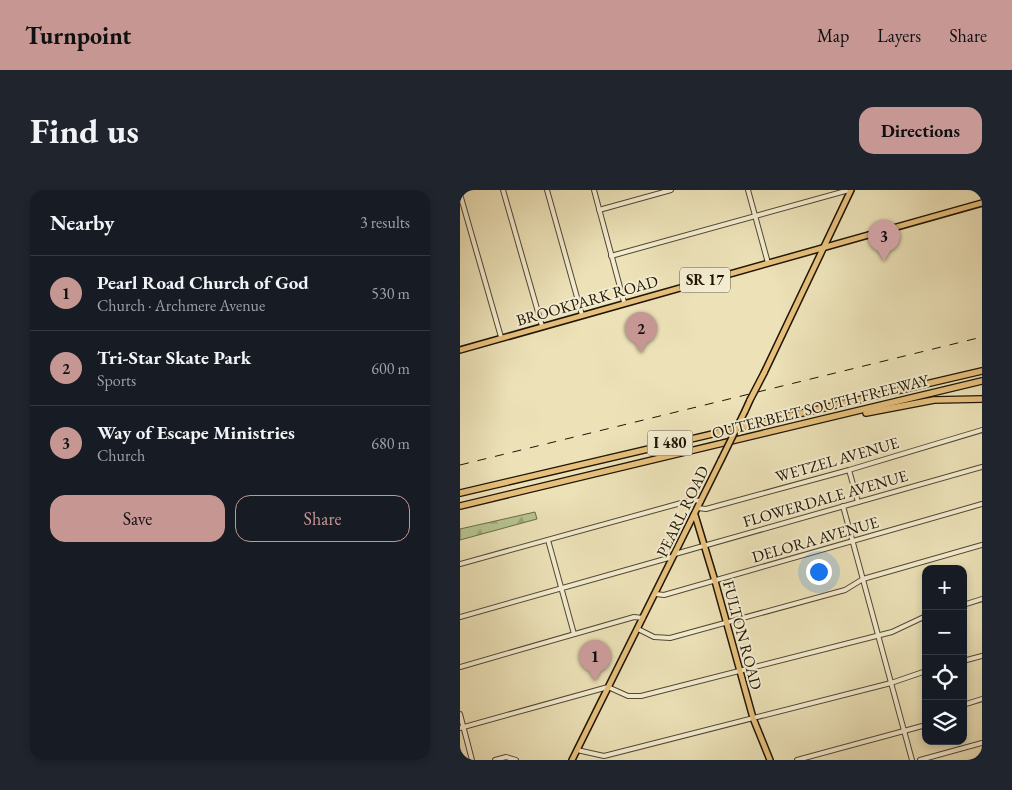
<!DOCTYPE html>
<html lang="en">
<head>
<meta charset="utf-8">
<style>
	:root { --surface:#171b24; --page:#20242c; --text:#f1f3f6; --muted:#9ea1a6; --line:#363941; --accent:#c59692 }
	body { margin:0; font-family:"EB Garamond",serif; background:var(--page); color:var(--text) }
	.controls { position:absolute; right:15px; bottom:15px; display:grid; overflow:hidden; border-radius:10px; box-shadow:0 2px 8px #0003 }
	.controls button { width:45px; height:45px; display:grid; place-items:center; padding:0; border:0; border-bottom:1px solid var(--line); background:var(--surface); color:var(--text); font:25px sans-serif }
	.you { position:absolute; left:358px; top:381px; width:18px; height:18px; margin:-12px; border:4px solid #fff; border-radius:50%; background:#1a73e8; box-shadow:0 0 0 8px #1a73e833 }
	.badge { display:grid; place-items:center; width:32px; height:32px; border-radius:50%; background:var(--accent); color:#111; font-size:16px; font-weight:700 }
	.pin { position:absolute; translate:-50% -41px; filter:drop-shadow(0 1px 2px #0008) }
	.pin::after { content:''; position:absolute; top:26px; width:18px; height:15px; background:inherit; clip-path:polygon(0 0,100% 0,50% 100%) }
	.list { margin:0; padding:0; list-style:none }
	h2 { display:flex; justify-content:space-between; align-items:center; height:65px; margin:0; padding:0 20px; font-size:21px }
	h2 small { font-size:16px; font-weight:400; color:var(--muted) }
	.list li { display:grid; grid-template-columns:32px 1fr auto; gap:15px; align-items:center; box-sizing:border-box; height:75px; padding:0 20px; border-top:1px solid var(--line) }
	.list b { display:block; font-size:19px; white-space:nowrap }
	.list p { margin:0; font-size:16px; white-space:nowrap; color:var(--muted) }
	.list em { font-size:16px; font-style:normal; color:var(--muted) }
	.actions { display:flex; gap:10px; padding:15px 20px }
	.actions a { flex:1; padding:11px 0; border:1px solid var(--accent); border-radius:15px; text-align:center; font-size:18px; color:var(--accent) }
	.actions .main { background:var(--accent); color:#111 }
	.icon { flex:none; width:28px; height:28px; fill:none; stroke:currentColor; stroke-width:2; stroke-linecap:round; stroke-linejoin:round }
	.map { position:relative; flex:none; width:522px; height:570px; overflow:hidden; border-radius:15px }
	header { display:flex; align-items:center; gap:30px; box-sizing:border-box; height:70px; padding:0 25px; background:var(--accent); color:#111 }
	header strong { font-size:24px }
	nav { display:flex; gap:28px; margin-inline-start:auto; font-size:18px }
	.intro { display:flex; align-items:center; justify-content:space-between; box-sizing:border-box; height:120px; padding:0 30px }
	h1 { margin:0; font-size:35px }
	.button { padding:12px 22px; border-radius:15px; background:var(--accent); color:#111; font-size:18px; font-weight:700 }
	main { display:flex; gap:30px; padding:0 30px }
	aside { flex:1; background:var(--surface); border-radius:15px; box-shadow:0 2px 8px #0003 }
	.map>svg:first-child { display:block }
</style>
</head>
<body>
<header>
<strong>Turnpoint</strong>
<nav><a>Map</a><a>Layers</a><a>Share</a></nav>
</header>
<div class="intro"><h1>Find us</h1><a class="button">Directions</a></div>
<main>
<aside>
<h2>Nearby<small>3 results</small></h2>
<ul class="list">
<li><span class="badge">1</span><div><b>Pearl Road Church of God</b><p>Church · Archmere Avenue</p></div><em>530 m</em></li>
<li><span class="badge">2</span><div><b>Tri-Star Skate Park</b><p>Sports</p></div><em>600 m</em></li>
<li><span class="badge">3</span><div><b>Way of Escape Ministries</b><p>Church</p></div><em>680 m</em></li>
</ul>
<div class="actions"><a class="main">Save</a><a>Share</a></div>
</aside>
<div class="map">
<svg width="522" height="570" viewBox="0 0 522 570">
	<defs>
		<pattern id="forest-firs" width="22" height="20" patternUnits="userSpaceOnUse" patternTransform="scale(1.25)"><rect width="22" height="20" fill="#b6c390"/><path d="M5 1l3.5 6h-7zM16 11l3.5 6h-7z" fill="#9ca77b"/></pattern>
	</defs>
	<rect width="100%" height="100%" fill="#ece1b7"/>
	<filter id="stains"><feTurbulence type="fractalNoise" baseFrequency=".004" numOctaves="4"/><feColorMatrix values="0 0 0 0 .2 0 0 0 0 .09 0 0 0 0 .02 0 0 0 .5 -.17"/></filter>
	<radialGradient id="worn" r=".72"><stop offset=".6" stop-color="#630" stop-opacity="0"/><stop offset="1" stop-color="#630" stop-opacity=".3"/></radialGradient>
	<polygon fill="url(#forest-firs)" stroke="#6a6c4a" points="75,322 77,329 0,350 0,339"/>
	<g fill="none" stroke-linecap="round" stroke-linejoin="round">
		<g stroke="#524732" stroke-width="6">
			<g id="minor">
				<polyline points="43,0 82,136"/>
				<polyline points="87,0 122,125"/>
				<polyline points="134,0 164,112"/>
				<polyline points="288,0 308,73"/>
				<polyline points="0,4 41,147"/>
				<polyline points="139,20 211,0"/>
				<polyline points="151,66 389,0"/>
				<polyline points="389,280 398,312"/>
				<polyline points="383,316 452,570"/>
				<polyline points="238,318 246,319 389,280 522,240"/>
				<polyline points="88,350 114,444"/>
				<polyline points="215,364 522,277"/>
				<polyline points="0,374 232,310 241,311"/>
				<polyline points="196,404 204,405 522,314"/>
				<polyline points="503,415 522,409"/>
				<polyline points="0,427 212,367"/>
				<polyline points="178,439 194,447 210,448 385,400 403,389 522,355"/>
				<polyline points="503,471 522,466"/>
				<polyline points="0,477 174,427 183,428"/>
				<polyline points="503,515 522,509"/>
				<polyline points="0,524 12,570"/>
				<polyline points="0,538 148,497 168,506 181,506 432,442 466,426"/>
				<polyline points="117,560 144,566 431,493 466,481"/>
				<polyline points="35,570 46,567 56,570"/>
				<polyline points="337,570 466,535"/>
				<polyline points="460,570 522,553"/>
			</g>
		</g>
		<g stroke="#1f1405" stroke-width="8">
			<g id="major">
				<polyline points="0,160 522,13"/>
				<polyline points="304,183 391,0"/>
				<polyline points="285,221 290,210"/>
				<polyline points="235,325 255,391 293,528 310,570"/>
				<polyline points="112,570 261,270"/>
			</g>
		</g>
		<g stroke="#1f1405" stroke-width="8">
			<g id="highway">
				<polyline points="406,223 474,210 522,209"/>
				<polyline points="0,303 522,181"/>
				<polyline points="0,316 522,191"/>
			</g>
		</g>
		<use href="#minor" stroke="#f3ecd0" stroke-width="4"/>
		<use href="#major" stroke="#e6c07c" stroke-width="5"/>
		<use href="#highway" stroke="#e6c07c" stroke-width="5.5"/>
		<polyline stroke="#1f1405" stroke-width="1" stroke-dasharray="9 9" stroke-linecap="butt" points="0,275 522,147"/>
		<g stroke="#1f1405" stroke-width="8" stroke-linecap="butt">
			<g id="major-bridge">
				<polyline points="290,210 304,183"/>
				<polyline points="261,270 285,221"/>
			</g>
		</g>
		<use href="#major-bridge" stroke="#e6c07c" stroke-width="5"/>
	</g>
	<g text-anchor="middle" stroke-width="4" stroke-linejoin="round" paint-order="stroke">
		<g fill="#f3ecd0" stroke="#5f5542" stroke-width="1">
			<rect x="220" y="77.5" width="50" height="25" rx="4"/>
			<rect x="187.5" y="240.5" width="45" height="25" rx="4"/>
		</g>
		<g font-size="15" font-weight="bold" fill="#1f1405">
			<text x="245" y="95">SR 17</text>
			<text x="210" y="258">I 480</text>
		</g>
		<g font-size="16" fill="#1f1405" stroke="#f3ecd0">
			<text transform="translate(127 110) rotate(-16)" y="6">BROOKPARK ROAD</text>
			<text transform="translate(360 216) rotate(-14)" y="6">OUTERBELT SOUTH FREEWAY</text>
			<text transform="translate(377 269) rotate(-16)" y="6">WETZEL AVENUE</text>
			<text transform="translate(365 308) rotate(-16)" y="6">FLOWERDALE AVENUE</text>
			<text transform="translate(222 321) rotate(-64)" y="6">PEARL ROAD</text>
			<text transform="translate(355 349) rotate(-16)" y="6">DELORA AVENUE</text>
			<text transform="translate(283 445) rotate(75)" y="6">FULTON ROAD</text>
		</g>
	</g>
	<rect width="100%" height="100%" filter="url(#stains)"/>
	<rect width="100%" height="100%" fill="url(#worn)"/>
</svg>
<div class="controls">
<button>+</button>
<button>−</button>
<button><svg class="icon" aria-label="locate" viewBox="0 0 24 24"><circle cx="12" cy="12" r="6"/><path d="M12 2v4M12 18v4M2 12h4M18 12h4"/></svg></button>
<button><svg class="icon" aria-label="layers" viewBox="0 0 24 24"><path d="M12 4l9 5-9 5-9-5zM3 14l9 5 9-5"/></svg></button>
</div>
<div class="you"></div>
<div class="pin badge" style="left:135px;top:491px">1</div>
<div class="pin badge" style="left:181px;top:163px">2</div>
<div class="pin badge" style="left:424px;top:71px">3</div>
</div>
</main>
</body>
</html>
